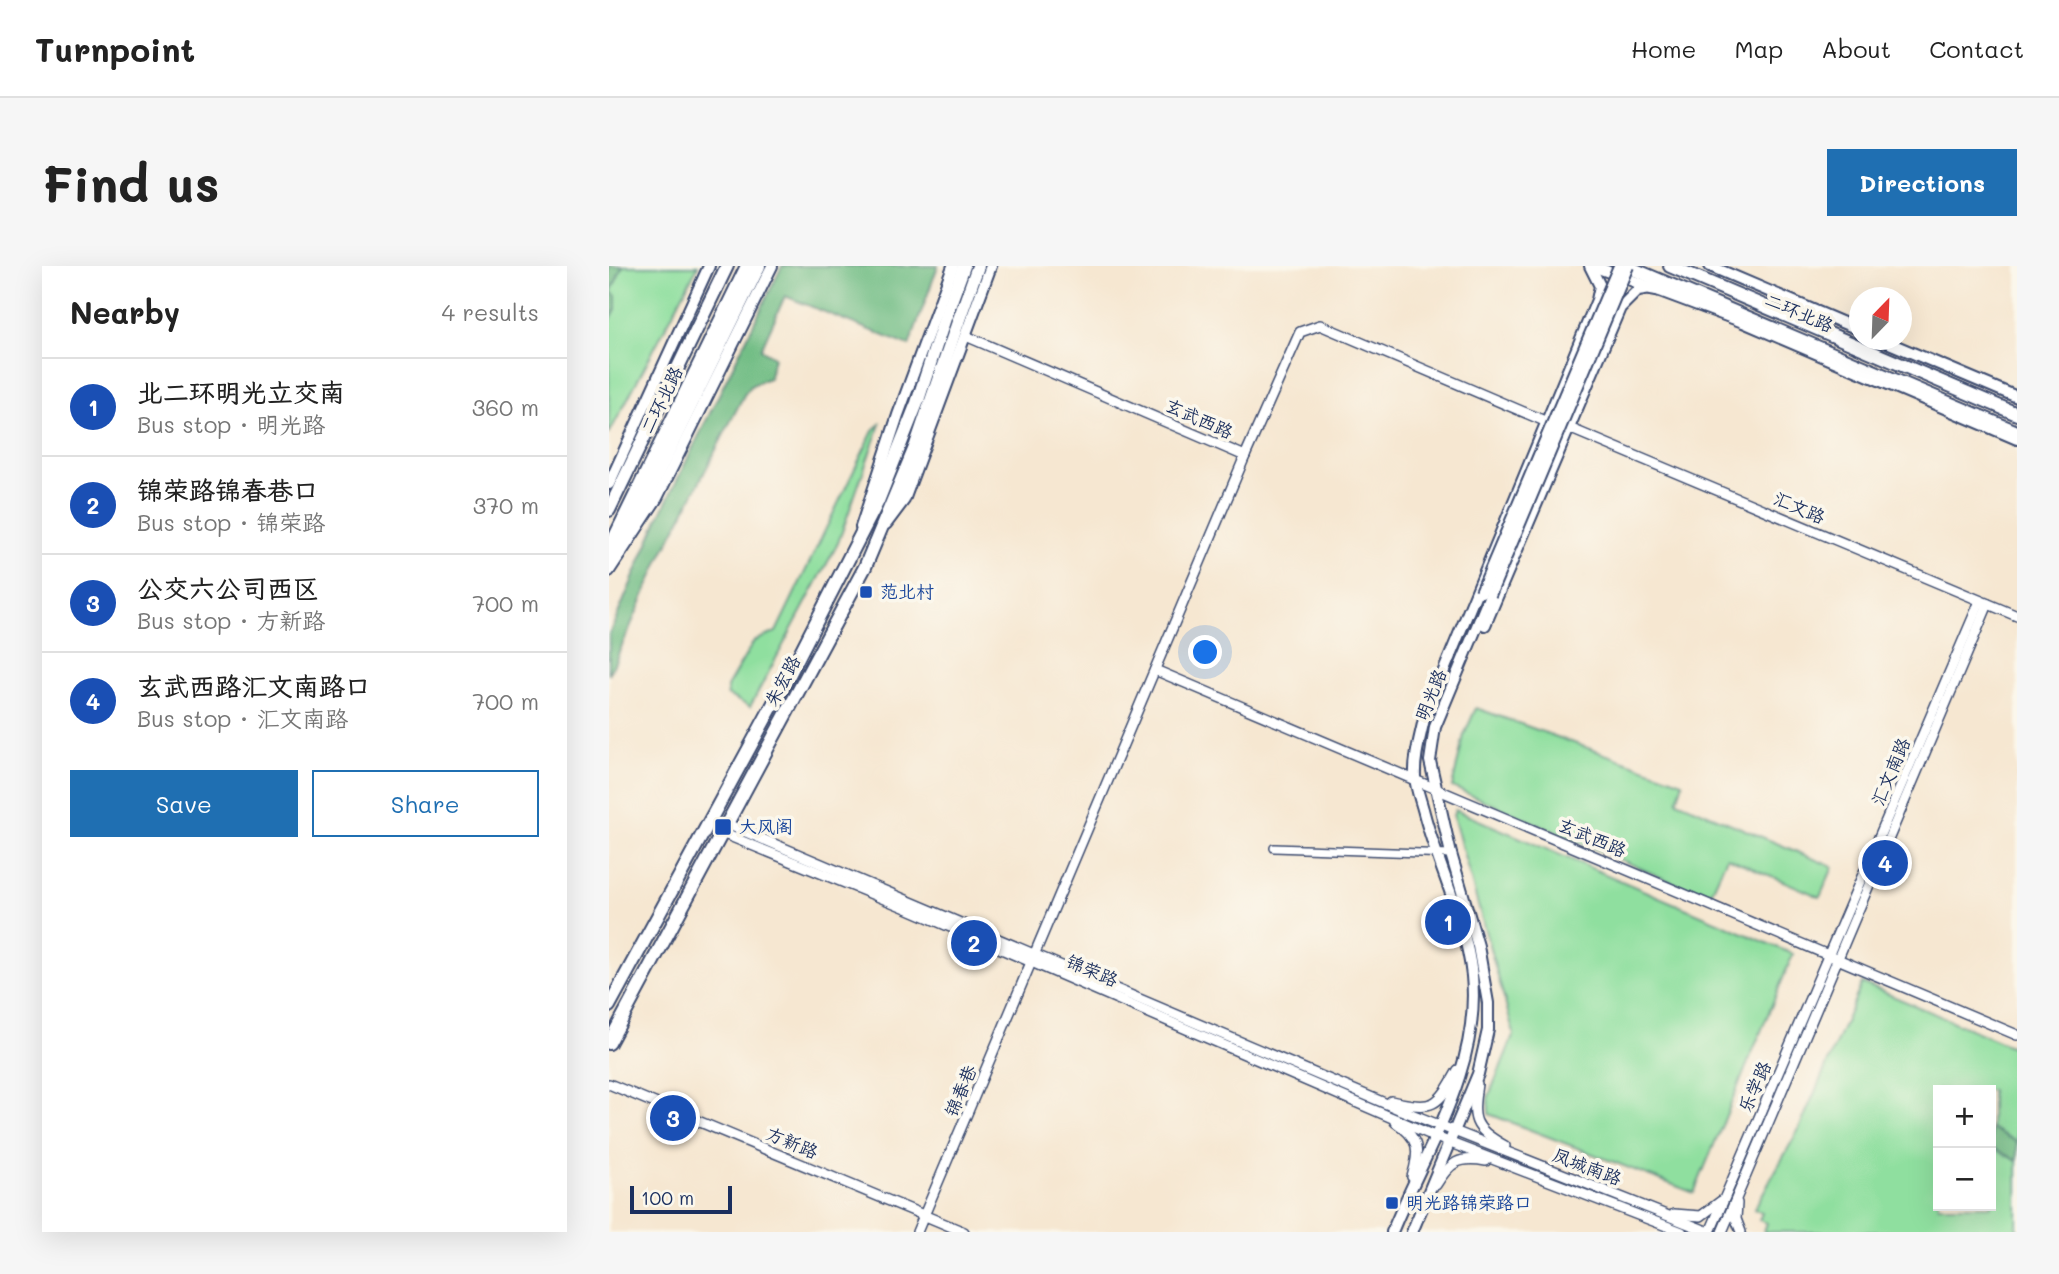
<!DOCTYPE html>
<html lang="en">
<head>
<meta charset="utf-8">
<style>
	:root { --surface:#fff; --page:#f6f6f6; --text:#222; --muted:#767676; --line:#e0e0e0; --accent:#1f6fb2 }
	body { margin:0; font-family:Mali,"LXGW WenKai TC",sans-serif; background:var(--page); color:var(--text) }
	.controls { position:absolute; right:21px; bottom:21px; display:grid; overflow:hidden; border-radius:0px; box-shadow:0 7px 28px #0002 }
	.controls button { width:63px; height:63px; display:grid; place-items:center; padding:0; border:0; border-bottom:2px solid var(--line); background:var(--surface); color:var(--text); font:35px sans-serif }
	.compass { position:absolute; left:1240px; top:21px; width:63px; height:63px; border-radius:50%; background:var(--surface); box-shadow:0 7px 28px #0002; rotate:23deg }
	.scale { position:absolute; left:21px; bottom:18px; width:102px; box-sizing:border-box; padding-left:7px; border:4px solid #1b2f5e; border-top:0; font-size:19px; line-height:24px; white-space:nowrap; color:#1b2f5e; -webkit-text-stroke:5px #fbf7ec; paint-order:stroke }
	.you { position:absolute; left:597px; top:387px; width:24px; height:24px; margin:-18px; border:5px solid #fff; border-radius:50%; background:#1a73e8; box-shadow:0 0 0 10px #1a73e833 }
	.badge { display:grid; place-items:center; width:46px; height:46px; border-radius:50%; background:var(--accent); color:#fff; font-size:23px; font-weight:700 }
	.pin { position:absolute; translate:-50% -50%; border:4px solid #fff; box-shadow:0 2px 7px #0006 }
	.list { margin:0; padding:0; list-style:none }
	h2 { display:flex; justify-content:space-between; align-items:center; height:91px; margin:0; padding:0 28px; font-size:30px }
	h2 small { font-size:23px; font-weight:400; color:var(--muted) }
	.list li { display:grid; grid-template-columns:46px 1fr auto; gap:21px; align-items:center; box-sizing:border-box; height:98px; padding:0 28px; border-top:2px solid var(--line) }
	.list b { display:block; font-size:26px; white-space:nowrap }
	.list p { margin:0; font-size:23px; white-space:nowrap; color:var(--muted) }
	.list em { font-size:23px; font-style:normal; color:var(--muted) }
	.actions { display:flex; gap:14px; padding:21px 28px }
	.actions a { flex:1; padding:16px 0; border:2px solid var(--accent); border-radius:0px; text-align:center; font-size:24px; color:var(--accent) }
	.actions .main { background:var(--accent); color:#fff }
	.map { position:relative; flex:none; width:1408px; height:966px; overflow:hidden; border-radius:0px }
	header { display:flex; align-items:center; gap:42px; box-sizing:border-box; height:98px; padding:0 35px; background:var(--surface); border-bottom:2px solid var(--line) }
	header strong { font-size:33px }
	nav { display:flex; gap:38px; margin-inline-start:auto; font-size:24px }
	.intro { display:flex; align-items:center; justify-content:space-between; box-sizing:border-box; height:168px; padding:0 42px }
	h1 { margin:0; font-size:49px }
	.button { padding:18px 32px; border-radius:0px; background:var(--accent); color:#fff; font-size:24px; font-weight:700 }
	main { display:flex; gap:42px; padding:0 42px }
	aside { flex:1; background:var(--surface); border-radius:0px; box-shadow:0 7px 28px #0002 }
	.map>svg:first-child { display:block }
</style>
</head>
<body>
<header>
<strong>Turnpoint</strong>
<nav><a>Home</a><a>Map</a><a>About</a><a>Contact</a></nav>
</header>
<div class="intro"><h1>Find us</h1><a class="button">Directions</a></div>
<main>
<aside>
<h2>Nearby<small>4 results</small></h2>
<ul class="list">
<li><span class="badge" style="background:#1a4fb4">1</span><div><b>北二环明光立交南</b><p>Bus stop · 明光路</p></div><em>360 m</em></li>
<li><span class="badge" style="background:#1a4fb4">2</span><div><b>锦荣路锦春巷口</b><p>Bus stop · 锦荣路</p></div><em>370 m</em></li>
<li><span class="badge" style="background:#1a4fb4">3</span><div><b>公交六公司西区</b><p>Bus stop · 方新路</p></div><em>700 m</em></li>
<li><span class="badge" style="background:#1a4fb4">4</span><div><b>玄武西路汇文南路口</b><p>Bus stop · 汇文南路</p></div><em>700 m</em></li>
</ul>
<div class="actions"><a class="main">Save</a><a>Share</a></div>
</aside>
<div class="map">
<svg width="1408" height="966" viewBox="0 0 1408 966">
	<rect width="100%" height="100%" fill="#fbf7ec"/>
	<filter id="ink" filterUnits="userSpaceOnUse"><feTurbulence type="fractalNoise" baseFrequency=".0143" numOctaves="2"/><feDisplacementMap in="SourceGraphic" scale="14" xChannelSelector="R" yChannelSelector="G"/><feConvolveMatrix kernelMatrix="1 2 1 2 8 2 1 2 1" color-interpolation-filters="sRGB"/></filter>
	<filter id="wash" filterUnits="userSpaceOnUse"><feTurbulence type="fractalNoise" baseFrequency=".00686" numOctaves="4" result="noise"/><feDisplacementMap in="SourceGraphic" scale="28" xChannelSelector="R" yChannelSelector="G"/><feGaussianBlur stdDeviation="1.57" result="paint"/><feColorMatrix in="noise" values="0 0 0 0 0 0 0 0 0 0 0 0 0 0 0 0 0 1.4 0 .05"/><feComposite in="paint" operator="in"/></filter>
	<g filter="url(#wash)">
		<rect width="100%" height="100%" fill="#f6e7d1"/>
		<g fill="#8fdf9f" stroke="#55877e" stroke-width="2" fill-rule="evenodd">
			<polygon points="0,0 89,0 0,168"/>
			<polygon points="271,158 229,277 141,441 118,429 118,421 145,375 167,366 265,163"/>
			<polygon points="867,442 1074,516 1068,535 1224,601 1211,631 1118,591 1100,632 843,521 855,469"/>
			<polygon points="846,544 1184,688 1085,927 880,848 879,832 905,768 844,550"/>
			<path d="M1253 717 1408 783V966H1155L1158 957 1150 954 1153 947 1145 943 1190 863ZM1329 824H1382V940H1329Z"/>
		</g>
		<g fill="#73be86" stroke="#477672" stroke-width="2">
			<polygon points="0,0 14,0 2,26 7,30 7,43 0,56"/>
			<polygon points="173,0 329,0 300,80 176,30 152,83 165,91 160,112 143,119 135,129 52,291 0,409 0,369 50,251"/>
			<polygon points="1382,862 1408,876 1408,895 1382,881"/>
		</g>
	</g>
	<g filter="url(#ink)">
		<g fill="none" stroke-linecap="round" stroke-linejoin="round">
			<g stroke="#3c4b6f" stroke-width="10">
				<polyline id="minor" points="665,582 842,588"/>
			</g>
			<g stroke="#3c4b6f" stroke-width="12">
				<g id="tertiary">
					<polyline points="960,162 1408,350"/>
					<polyline points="636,190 691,66 711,59 938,156"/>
					<polyline points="546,404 1408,769"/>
					<polyline points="118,558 792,844 1100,966"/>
					<polyline points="113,567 295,641 839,876 1073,966"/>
					<polyline points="0,818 355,966"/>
					<path d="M868 818C863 854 863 861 896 880"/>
					<path d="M782 835C825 844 828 842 849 804"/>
					<path d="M786 856C811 872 811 885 803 911"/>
					<path d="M827 919C841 896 850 890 877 895"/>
					<polyline points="1128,937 1127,953 1132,966"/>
					<polyline points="1065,948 1092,950 1112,935"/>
					<polyline points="308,966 636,190 357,70"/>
					<polyline points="1101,966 1371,335"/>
					<polyline points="1113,966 1379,338"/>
				</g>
			</g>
			<g stroke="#3c4b6f" stroke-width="14">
				<g id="secondary">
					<polyline points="984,0 1134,56 1408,173"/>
					<polyline points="1101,0 1251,64"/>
					<polyline points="1273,74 1408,131"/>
					<polyline points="0,218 100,0"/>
					<polyline points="277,258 295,234 382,0"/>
					<polyline points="252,261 289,149 344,0"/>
					<polyline points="0,305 48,232 163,0"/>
					<polyline points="876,359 1011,42 1029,24 1042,22"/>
					<path d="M783 966C816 884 872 803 863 710 857 654 829 601 815 547 812 535 807 523 806 511 805 491 811 472 815 453L988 34 991 20 981 0"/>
					<polyline points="803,966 869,808 879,764 879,737 869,680 842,588 821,495 826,461 881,329"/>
				</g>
			</g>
			<g stroke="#3c4b6f" stroke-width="16">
				<g id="primary">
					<polyline points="0,740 179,411 269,235 308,137 337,49"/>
					<polyline points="0,777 256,301 307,179 349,56"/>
				</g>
			</g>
			<g stroke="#3c4b6f" stroke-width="16">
				<g id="trunk">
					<polyline points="1017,0 1408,166"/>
					<polyline points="1061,0 1408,148"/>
					<polyline points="1042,22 1066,26"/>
					<polyline points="337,49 355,0"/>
					<polyline points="349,56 369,0"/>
					<polyline points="0,244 118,0"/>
					<polyline points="0,283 138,0"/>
					<polyline points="0,291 19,268 150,0"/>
				</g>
			</g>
			<use href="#minor" stroke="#fff" stroke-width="7"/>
			<use href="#tertiary" stroke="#fff" stroke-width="9"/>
			<use href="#secondary" stroke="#fff" stroke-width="10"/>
			<use href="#primary" stroke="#fff" stroke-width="12"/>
			<use href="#trunk" stroke="#fff" stroke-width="12"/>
			<g stroke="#3c4b6f" stroke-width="14" stroke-linecap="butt">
				<g id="secondary-bridge">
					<polyline points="872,326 1010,0"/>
					<polyline points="881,329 1019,0"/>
				</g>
			</g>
			<use href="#secondary-bridge" stroke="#fff" stroke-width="10"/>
		</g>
	</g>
	<g fill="#1a4fb4" stroke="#fbf7ec" stroke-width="2.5">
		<rect x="250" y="319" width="14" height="14" rx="3.5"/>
		<rect x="105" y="552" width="18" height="18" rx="3.5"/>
		<rect x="776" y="930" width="14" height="14" rx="3.5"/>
	</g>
	<g text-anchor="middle" stroke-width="7" stroke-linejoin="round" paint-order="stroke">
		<g font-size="18" fill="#1b2f5e" stroke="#fbf7ec">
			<text transform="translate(1190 47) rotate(23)" y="6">二环北路</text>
			<text transform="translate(53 134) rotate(-64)" y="6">二环北路</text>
			<text transform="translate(590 153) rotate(24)" y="6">玄武西路</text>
			<text transform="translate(1190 242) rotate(23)" y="6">汇文路</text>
			<text transform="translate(174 415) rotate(-62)" y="6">朱宏路</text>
			<text transform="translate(822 429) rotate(-68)" y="6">明光路</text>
			<text transform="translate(1282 506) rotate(-67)" y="6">汇文南路</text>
			<text transform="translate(983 572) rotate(23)" y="6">玄武西路</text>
			<text transform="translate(483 705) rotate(23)" y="6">锦荣路</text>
			<text transform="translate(1146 821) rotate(-66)" y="6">乐学路</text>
			<text transform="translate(352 825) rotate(-67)" y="6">锦春巷</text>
			<text transform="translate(183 877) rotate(23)" y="6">方新路</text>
			<text transform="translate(978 901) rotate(21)" y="6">凤城南路</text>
		</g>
		<g font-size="18" fill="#164399" stroke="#fbf7ec" text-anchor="start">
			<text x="271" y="332">范北村</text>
			<text x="130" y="567">大风阁</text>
			<text x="797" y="943">明光路锦荣路口</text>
		</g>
	</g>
</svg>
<div class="controls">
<button>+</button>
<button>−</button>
</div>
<svg class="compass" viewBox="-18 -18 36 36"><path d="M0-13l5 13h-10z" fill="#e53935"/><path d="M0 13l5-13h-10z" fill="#767676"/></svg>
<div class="scale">100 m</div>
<div class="you"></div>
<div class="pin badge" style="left:839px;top:656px;background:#1a4fb4">1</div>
<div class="pin badge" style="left:365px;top:677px;background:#1a4fb4">2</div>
<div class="pin badge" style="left:64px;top:852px;background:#1a4fb4">3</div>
<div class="pin badge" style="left:1276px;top:597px;background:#1a4fb4">4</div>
</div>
</main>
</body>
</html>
